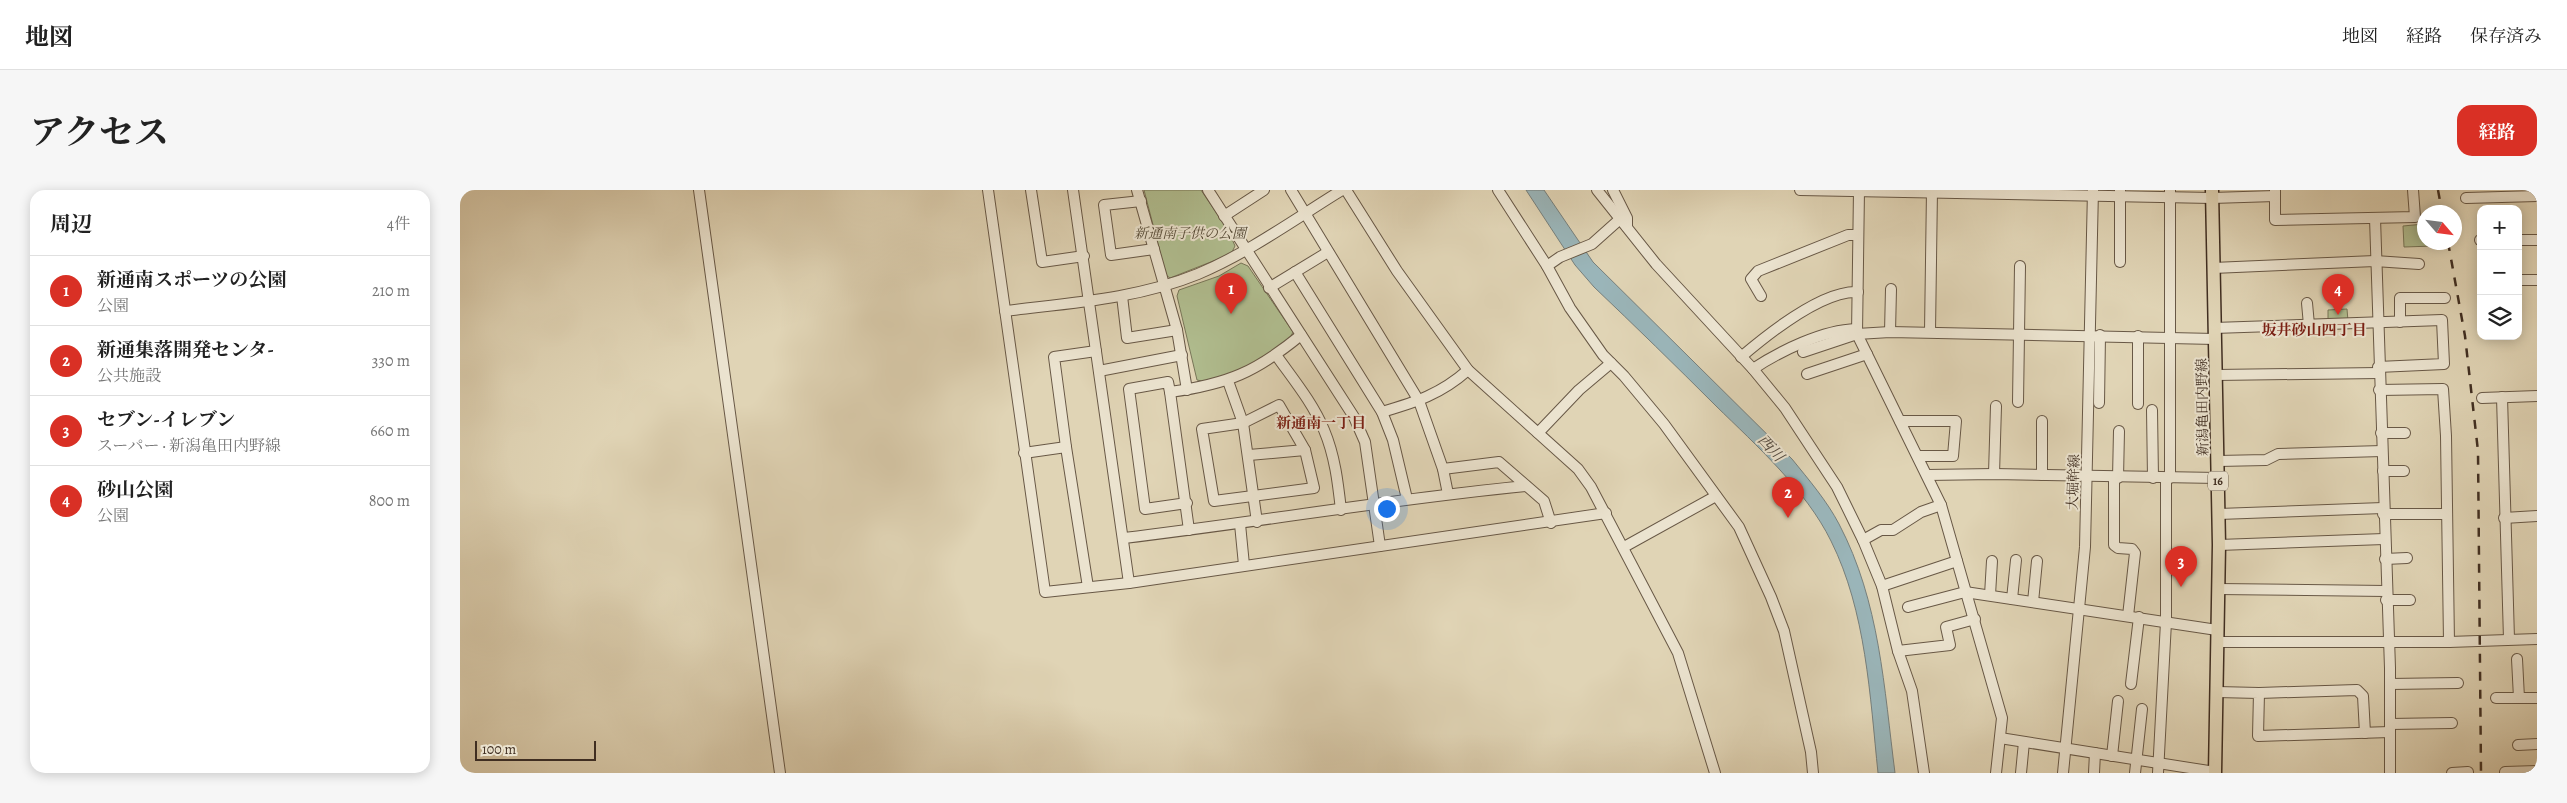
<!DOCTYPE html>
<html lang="ja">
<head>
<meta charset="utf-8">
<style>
	:root { --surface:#fff; --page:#f6f6f6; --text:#222; --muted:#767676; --line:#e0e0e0; --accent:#d93025 }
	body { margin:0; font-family:Alegreya,"Noto Serif JP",serif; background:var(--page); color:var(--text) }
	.controls { position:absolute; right:15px; top:15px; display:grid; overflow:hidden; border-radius:10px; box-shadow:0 2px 12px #0003 }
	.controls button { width:45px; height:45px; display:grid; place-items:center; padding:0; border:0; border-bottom:1px solid var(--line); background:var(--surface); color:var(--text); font:25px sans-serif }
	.compass { position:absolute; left:1957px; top:15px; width:45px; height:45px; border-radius:50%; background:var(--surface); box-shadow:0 2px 12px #0003; rotate:118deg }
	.scale { position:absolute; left:15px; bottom:12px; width:121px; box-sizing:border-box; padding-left:5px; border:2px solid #402e21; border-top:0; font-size:14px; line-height:18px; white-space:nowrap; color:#402e21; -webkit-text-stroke:4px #ebe3cf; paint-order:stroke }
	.you { position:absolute; left:926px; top:318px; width:18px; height:18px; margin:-12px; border:4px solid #fff; border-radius:50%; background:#1a73e8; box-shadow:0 0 0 8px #1a73e833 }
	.badge { display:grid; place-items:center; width:32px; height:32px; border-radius:50%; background:var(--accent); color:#fff; font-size:16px; font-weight:700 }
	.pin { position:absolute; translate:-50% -41px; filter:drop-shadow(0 1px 2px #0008) }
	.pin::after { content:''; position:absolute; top:26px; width:18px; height:15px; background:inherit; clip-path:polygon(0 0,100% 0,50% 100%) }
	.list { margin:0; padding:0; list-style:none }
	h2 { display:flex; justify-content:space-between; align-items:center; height:65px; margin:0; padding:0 20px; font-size:21px }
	h2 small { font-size:16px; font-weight:400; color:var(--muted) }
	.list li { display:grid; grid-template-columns:32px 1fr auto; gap:15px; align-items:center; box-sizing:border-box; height:70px; padding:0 20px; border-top:1px solid var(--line) }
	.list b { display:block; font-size:19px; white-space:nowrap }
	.list p { margin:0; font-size:16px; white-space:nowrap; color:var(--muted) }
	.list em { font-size:16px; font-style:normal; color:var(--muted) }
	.icon { flex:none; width:28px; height:28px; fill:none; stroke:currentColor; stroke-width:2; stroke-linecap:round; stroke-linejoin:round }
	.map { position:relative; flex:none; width:2077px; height:583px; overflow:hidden; border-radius:15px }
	header { display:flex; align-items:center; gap:30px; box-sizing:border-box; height:70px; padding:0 25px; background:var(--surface); border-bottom:1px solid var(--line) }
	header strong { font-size:24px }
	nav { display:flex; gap:28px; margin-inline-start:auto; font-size:18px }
	.intro { display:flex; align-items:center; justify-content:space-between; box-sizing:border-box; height:120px; padding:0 30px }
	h1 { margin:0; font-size:35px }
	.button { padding:12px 22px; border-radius:15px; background:var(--accent); color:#fff; font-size:18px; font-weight:700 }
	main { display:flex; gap:30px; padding:0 30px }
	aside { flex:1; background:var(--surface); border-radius:15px; box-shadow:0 2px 12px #0003 }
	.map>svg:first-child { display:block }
</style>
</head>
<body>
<header>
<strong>地図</strong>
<nav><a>地図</a><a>経路</a><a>保存済み</a></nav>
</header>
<div class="intro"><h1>アクセス</h1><a class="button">経路</a></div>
<main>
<aside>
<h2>周辺<small>4件</small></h2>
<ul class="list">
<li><span class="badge">1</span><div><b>新通南スポーツの公園</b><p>公園</p></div><em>210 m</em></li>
<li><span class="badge">2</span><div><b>新通集落開発センタ-</b><p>公共施設</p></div><em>330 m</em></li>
<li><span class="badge">3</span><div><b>セブン-イレブン</b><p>スーパー · 新潟亀田内野線</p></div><em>660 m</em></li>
<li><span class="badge">4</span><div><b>砂山公園</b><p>公園</p></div><em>800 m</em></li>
</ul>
</aside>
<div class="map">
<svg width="2077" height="583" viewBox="0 0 2077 583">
	<rect width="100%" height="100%" fill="#e0d4b5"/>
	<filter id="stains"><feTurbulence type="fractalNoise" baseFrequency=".004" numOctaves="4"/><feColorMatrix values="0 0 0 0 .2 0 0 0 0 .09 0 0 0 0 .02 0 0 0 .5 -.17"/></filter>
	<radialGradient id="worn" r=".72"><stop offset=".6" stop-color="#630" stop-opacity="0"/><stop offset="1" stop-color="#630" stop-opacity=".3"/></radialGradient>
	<g fill="#b0bd8f" stroke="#787658">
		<polygon points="684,0 741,0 768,40 775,56 771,64 710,88 706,85"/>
		<polygon points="1964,34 1964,52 1973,53 1974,56 1944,57 1943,36"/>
		<path d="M781 73 788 76 833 142 829 150C808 163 761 198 737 190L717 106 719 100 759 86Z"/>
		<polygon points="1887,119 1888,131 1868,132 1868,120"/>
	</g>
	<path fill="#9ab5b9" stroke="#767f7c" d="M1066 0H1084L1133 72 1332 269C1349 290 1367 311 1379 334 1420 412 1424 498 1435 583H1418C1410 506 1406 421 1371 351 1346 300 1296 255 1256 216 1216 176 1175 136 1134 97L1115 75Z"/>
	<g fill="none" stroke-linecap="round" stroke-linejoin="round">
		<g stroke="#685846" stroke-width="12">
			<g id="minor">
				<polyline points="239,0 320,583"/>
				<polyline points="528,0 585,402 669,393 1146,323"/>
				<polyline points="571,0 582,72 624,66"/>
				<polyline points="613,0 669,393"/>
				<polyline points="677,0 717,140 727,200"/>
				<polyline points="748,0 894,227 905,252 920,356"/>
				<polyline points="831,0 959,211 983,279 988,304"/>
				<polyline points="886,0 937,81 1008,180 1118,279 1131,297 1218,463 1255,583"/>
				<polyline points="1038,0 1087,76 1110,118 1143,165 1164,186 1204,234 1279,337 1311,407 1324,441 1351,562 1353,583"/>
				<polyline points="1137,0 1196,74 1293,179 1325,218 1377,297 1403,350 1422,396 1438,461 1452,501 1464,583"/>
				<polyline points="1153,0 1167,28 1167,37"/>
				<polyline points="1340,0 1752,8 1815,6"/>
				<polyline points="1399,0 1397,144 1481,315 1542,528 1536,583"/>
				<polyline points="1815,1 1815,30 1955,27 1953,0"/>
				<polyline points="2006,8 2077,6"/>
				<polyline points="681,11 644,15 651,65 694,59"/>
				<polyline points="764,26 804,0"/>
				<polyline points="1915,28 1930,478 1930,583"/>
				<polyline points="2020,50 2021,50"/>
				<polyline points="2058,50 2077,50"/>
				<polyline points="1660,72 1660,1"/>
				<polyline points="1087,76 1100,67 1132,54 1160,29"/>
				<polyline points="1753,78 1915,71 1959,74"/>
				<polyline points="835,82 922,222 933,250 947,309"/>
				<polyline points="2058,90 2077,90"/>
				<polyline points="809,98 868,62"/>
				<polyline points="662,106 667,148 717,140"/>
				<polyline points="1301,106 1291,89 1298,81 1388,45 1398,45"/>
				<polyline points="1847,113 1849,135"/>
				<path d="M545 121C609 113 677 109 738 84 788 63 835 29 882 0"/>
				<polyline points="1940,132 1940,108 1985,108"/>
				<polyline points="1754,138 1982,130 1984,174 1918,177"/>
				<polyline points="1430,142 1431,99"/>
				<polyline points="1470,142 1472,0"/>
				<polyline points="1343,162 1397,144 1430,142 1755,149"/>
				<path d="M816 165C833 189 853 213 864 240 875 266 878 293 881 320"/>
				<path d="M1281 167C1308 144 1362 100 1398 102"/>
				<path d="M1293 179C1320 161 1363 140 1396 139"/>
				<polyline points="639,181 722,165"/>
				<polyline points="1347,184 1407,164"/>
				<polyline points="1756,185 1919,183"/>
				<polyline points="768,191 783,233 797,332"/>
				<polyline points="1919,200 1983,199 1986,246 1989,452"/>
				<polyline points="710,202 708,192 669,199 685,319 727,313"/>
				<polyline points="2042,207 2049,449"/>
				<polyline points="2022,208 2077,206"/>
				<polyline points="1558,212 1560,76"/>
				<polyline points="1639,213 1640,145"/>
				<polyline points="1678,214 1678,146"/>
				<polygon points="819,215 845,260 854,298 754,311 742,239 783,233"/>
				<polyline points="1692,220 1693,288"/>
				<path d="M922 222C956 212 981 204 1008 180"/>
				<polyline points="1440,231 1496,231 1493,266 1458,266"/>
				<polyline points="1078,243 1119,200 1151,173"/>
				<polyline points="1921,243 1945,243"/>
				<polyline points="564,263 606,257"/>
				<polyline points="789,265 845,260"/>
				<polyline points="1758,271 1806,270 1818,264 1922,261"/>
				<polyline points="983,279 1039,272 1084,311 1091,333"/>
				<polyline points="1923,281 1944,281"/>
				<polyline points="1534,284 1536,216"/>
				<polyline points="1467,285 1534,284 1758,288"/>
				<polyline points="1582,285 1582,231"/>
				<polyline points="1654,288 1654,355 1658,358 1672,359 1675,363 1668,426"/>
				<polyline points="1658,288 1659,241"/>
				<polyline points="1710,288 1710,0"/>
				<polyline points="1759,324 1923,318"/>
				<polyline points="1923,324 1986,324"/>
				<polyline points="2044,328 2077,326"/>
				<polyline points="780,334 784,375"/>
				<path d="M729 340 710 202C768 194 796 182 841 145"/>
				<path d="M664 348C798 332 932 309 1066 296"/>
				<polyline points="1403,350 1421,340 1433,340 1461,322 1481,315"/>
				<polyline points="1759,355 1924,349"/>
				<polyline points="1164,357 1256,306"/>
				<polyline points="1925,369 1947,368"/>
				<polyline points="1422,396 1497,371"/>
				<polyline points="628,397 606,257 594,167 636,161"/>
				<polyline points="1758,399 1926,401"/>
				<polyline points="1530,405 1532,371"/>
				<polyline points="1552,409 1556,370"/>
				<polyline points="1926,410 1950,410"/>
				<polyline points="1573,412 1577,371"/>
				<polyline points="1448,417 1505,402 1757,440"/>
				<polyline points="1757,452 1989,452 2077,449"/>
				<polyline points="1438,461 1490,455 1486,437 1515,429"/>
				<polyline points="2057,469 2059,508"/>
				<polyline points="1671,494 1679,427"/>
				<polyline points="1930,494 1998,493"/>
				<polyline points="1757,502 1799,503 1798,546 1930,542"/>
				<polyline points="1799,503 1897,500 1903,506 1905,543"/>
				<polyline points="2036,508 2077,508"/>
				<polyline points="1930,534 1992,533"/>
				<polyline points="1540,548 1755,582"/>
				<polyline points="2058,555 2077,554"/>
				<polyline points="1652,566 1658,511"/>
				<polyline points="2045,582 2077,581"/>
				<polyline points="1561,583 1564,552"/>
				<polyline points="1603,583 1625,357 1633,0"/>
				<polyline points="1634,583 1635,563"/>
				<polyline points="1675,583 1682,519"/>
				<polyline points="1698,583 1706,432 1706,288"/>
				<polyline points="1992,583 2008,582"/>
			</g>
		</g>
		<g stroke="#402e21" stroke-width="15">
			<polyline id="major" points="1752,0 1759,355 1755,583"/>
		</g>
		<use href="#minor" stroke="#ebe3cf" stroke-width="10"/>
		<use href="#major" stroke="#e0d4b5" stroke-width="12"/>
		<g stroke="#402e21" stroke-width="2.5" stroke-dasharray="9 9" stroke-linecap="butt">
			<polyline points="1978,0 1982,22"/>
			<polyline points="1988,52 2005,146 2018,261 2021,583"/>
		</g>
	</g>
	<g text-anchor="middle" stroke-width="4" stroke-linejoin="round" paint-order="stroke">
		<rect fill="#ebe3cf" stroke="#736455" stroke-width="1" x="1748" y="281.5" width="20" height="19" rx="4"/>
		<g font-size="12" font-weight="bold" fill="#402e21">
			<text x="1758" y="295">16</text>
		</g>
		<g font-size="14" font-style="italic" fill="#564b37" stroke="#ebe3cf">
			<text x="730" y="48">新通南子供の公園</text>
		</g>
		<g font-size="14" fill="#402e21" stroke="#ebe3cf">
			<text transform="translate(1742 217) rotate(-91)" y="5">新潟亀田内野線</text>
			<text transform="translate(1613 292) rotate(-88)" y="5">大堀幹線</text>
		</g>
		<g font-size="15" font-weight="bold" fill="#7a1f14" stroke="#ebe3cf">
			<text x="1854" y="145">坂井砂山四丁目</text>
			<text x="861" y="238">新通南一丁目</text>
		</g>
		<g font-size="15" font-style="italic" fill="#52493f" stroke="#ebe3cf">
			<text transform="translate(1311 258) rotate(47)" y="5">西川</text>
		</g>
	</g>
	<rect width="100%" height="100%" filter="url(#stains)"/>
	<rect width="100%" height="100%" fill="url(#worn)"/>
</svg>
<div class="controls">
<button>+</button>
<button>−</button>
<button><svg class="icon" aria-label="layers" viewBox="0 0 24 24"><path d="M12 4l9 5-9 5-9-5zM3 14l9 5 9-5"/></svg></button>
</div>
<svg class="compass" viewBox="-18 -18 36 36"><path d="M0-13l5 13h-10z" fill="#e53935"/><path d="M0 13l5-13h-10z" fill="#767676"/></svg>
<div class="scale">100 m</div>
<div class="you"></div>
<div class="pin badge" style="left:771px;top:124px">1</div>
<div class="pin badge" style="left:1328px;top:328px">2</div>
<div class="pin badge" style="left:1721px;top:397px">3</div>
<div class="pin badge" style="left:1878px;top:125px">4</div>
</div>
</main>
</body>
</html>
